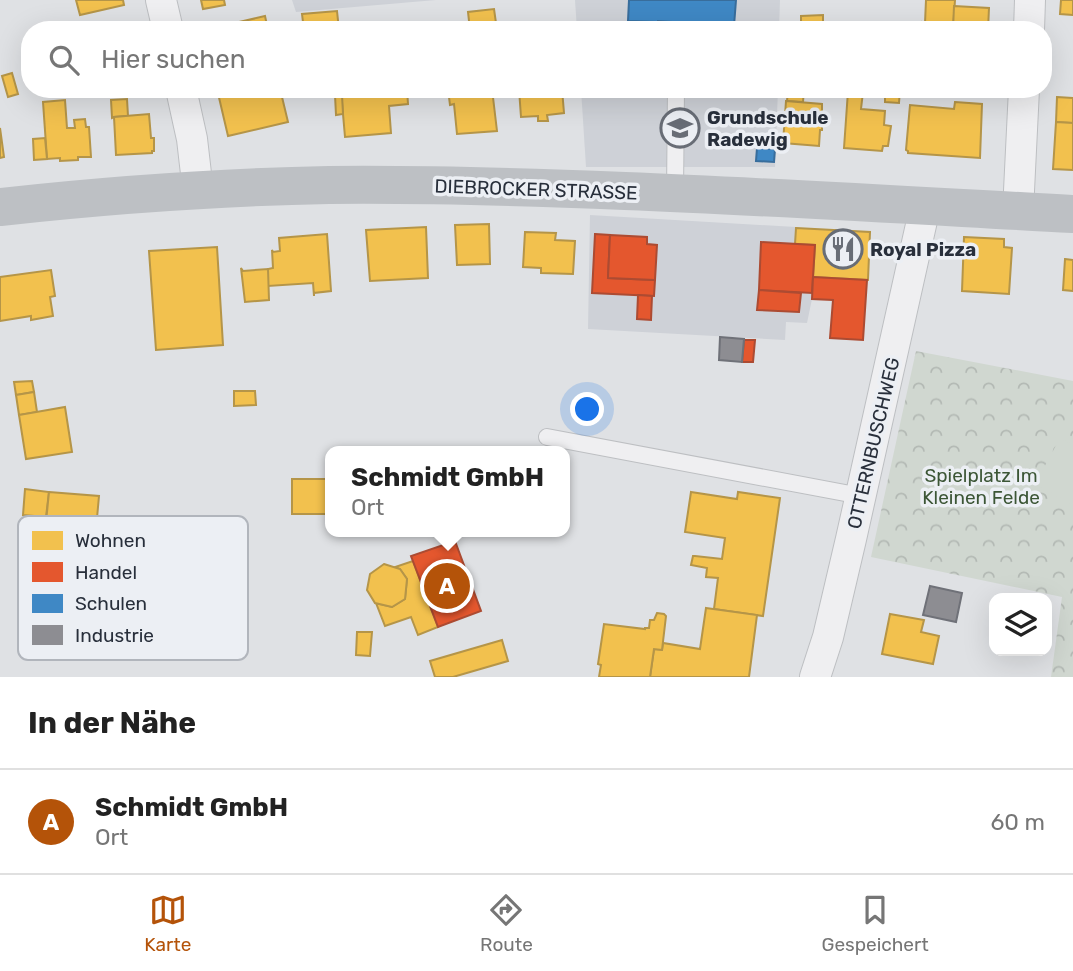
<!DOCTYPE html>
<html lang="de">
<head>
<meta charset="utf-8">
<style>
	:root { --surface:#fff; --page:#f2f2f2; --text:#222; --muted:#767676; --line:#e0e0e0; --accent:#b45309 }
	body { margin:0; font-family:Rubik,sans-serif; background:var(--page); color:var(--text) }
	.controls { position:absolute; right:21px; bottom:21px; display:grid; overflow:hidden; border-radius:14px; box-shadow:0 7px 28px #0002 }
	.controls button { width:63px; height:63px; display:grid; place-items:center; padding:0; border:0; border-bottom:2px solid var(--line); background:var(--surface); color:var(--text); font:35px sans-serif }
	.you { position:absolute; left:588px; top:410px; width:24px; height:24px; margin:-18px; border:5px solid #fff; border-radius:50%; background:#1a73e8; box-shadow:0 0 0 10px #1a73e833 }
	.badge { display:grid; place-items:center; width:46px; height:46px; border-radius:50%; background:var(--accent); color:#fff; font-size:23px; font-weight:700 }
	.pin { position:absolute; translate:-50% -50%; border:4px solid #fff; box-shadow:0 2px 7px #0006 }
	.popup { position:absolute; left:325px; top:446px; width:245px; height:91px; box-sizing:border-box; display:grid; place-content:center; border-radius:14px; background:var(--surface); filter:drop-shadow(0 2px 5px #0005); font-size:23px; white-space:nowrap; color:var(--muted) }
	.popup b { font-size:26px; color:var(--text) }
	.popup::after { content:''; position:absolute; left:50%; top:100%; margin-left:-14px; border:14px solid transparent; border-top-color:var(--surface) }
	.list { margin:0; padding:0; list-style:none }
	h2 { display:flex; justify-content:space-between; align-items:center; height:91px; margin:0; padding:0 28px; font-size:30px }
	h2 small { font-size:23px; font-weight:400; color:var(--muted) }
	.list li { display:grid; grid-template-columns:46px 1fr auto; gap:21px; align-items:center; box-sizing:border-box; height:105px; padding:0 28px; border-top:2px solid var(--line) }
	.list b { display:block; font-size:26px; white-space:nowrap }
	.list p { margin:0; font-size:23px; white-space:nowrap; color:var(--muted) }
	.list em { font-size:23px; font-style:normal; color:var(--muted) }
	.icon { flex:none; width:38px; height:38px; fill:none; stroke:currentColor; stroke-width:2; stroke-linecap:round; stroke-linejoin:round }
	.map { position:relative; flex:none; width:1073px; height:677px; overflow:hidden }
	.search { position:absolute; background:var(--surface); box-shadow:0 7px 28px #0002; left:21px; right:21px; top:21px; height:77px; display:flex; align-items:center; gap:18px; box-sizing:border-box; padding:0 24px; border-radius:28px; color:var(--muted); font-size:26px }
	.sheet { height:196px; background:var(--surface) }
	nav { display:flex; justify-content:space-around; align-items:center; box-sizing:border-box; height:98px; border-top:2px solid var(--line); background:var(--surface); font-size:19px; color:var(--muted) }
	nav a { display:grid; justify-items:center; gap:4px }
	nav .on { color:var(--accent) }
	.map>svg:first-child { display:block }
</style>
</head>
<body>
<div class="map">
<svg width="1073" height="677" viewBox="0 0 1073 677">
	<defs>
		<pattern id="forest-crowns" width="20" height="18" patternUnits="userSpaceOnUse" patternTransform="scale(1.75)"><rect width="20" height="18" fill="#d0d7d0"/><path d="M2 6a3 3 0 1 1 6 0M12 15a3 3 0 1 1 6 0" fill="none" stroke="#b3b9b4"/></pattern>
	</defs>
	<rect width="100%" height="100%" fill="#dfe1e4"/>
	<g fill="#ced1d7">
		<polygon points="292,0 436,0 296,12"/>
		<polygon points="575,0 780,0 779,30 577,30"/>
		<polygon points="581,89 778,89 775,167 586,167"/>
		<polygon points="590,215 796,227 795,244 815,245 812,299 807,323 786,322 785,340 588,329"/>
	</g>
	<polygon fill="url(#forest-crowns)" points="916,351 1073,381 1073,677 1051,677 1062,597 871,557"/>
	<polygon fill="#d0d7d0" points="1060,438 1073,445 1073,505 1035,484"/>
	<g fill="#f2c14e" stroke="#b59548" stroke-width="2">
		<polygon points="76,0 123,0 124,5 80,15"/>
		<polygon points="201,0 224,0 225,5 203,9"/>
		<polygon points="926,0 955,0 953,30 921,30 922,22 925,23"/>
		<polygon points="1061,0 1073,0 1073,15 1060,14"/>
		<polygon points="954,6 989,8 988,30 953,30"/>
		<polygon points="494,9 497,30 470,30 468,12"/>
		<polygon points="337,11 339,30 304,30 302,14"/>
		<polygon points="823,15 823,30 801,30 801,16"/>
		<polygon points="265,16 268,30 205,30"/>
		<polygon points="12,73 18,94 8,97 2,76"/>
		<polygon points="217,89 283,89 284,96 282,97 288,122 228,136"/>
		<polygon points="360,89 407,89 408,104 389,106 391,133 345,137 341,91"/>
		<polygon points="448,89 492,89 497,131 457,134 454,104 450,105"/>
		<polygon points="519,89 562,89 564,113 547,115 548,121 538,121 538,116 521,117"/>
		<polygon points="788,89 804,89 803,102 787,101"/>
		<polygon points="885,89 900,89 899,103 885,102"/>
		<polygon points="848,91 863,92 861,109 885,111 884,125 891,126 888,146 883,146 882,151 844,148"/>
		<polygon points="335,95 342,95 343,114 336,115"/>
		<polygon points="1057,97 1073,98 1073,123 1056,122"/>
		<polygon points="127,99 128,116 114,117 112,118 111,100"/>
		<polygon points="65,100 67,128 75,128 74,120 85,119 86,127 89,127 91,157 78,157 78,160 60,161 60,158 47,159 43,102"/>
		<polygon points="786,101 822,104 822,130 820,130 819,146 783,143"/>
		<polygon points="955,102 982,104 980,158 908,153 908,151 906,150 910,105 954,109"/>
		<polygon points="149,114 151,138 154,138 154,151 152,151 152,153 116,155 114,117"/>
		<polygon points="1056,122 1073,123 1073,170 1053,169"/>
		<polygon points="0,128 4,157 0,158"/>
		<polygon points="45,138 47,159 34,160 33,139"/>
		<polygon points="489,224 490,264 457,265 455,225"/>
		<polygon points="426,227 428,278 370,281 366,230"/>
		<polygon points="796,228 870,232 868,280 813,277 815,245 795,244"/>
		<polygon points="525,232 556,233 555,240 575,241 573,274 541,273 541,268 523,267"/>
		<polygon points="327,234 331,291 314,293 314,296 313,283 268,286 268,269 273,268 272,250 273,252 280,251 279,238"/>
		<polygon points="964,237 1004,239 1004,247 1012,248 1009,294 962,291"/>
		<polygon points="217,247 223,345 156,350 149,251"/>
		<polygon points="1065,259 1073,260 1073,291 1063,290"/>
		<polygon points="241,268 243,271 268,269 269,300 245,302"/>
		<polygon points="51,270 55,296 50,297 53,316 31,320 31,316 0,321 0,277"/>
		<polygon points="32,381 34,392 16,395 14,382"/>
		<polygon points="234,391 255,391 256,405 234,406"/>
		<polygon points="34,392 37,412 19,415 16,395"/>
		<polygon points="65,407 72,452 26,459 19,415"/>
		<rect x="292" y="479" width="38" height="35"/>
		<polygon points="25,489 49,492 46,517 23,515"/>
		<polygon points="49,492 99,496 94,551 69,549 73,549 75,525 46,522"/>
		<polygon points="691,492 737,499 738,492 780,498 763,616 714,609 718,578 706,577 707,568 691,565 693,556 695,556 722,559 725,538 685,532"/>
		<polygon points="413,561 438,627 418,635 411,617 385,626 376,603 392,607 405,599 407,579 400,569 395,567"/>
		<polygon points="384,564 400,569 407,579 405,599 392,607 375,603 367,590 370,574"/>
		<polygon points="706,608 757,615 749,677 650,677 654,649 662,650 663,643 700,649"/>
		<polygon points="657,613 664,614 666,616 662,650 654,649 650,677 599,677 601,665 598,664 604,624 645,629 645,628 649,628 650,620 654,620"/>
		<polygon points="890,614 924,620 921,632 939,636 933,664 882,654"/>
		<polygon points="357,632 372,632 370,656 356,655"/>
		<polygon points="502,640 508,661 453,677 435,677 430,661"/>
	</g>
	<g fill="#e4572e" stroke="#ac4b32" stroke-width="2">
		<polygon points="595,234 610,235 608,278 655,280 654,296 592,293"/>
		<polygon points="610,235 647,237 647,244 657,245 655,280 608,278"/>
		<polygon points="761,242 815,245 812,293 759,290"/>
		<polygon points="813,277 867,280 863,340 830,338 833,300 812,299"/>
		<polygon points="759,290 801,293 799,312 757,310"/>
		<polygon points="638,295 652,296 651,320 637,319"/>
		<polygon points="744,340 755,340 753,362 742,362"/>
		<polygon points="455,541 481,611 438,627 411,556"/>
	</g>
	<g fill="#3f88c5" stroke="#386d9c" stroke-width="2">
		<polygon points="629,0 736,0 734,26 658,21 658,22 628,21"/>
		<polygon points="757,148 775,149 774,162 756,161"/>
	</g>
	<g fill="#8d8d92" stroke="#6f7178" stroke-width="2">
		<polygon points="720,337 744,339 742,362 719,360"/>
		<polygon points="930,586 962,593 956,622 923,615"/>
	</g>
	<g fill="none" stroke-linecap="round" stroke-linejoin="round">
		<g stroke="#bdbfc2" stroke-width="18">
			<g id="service">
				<polyline points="675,193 676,89"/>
				<polyline points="547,437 861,496"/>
			</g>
		</g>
		<g stroke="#bdbfc2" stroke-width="32">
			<g id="minor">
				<polyline points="161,0 168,30"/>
				<polyline points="1029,30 1030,0"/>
				<polyline points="181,89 192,139 198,191"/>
				<polyline points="1018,211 1024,89"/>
				<polyline points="815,677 828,637 851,539 925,207"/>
			</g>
		</g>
		<use href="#service" stroke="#efeff1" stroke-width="16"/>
		<use href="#minor" stroke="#efeff1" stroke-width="30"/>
		<path stroke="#bdc0c4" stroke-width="38" d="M0 207C109 195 219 187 329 185 428 184 526 187 625 191 775 197 924 206 1073 214"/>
	</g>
	<defs>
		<g id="school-ring" transform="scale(2.0125)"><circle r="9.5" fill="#eceff4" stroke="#686d76" stroke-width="1.5"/><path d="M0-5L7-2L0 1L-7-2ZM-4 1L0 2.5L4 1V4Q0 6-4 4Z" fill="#686d76"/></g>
		<g id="restaurant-ring" transform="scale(2.0125)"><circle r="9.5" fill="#eceff4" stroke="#686d76" stroke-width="1.5"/><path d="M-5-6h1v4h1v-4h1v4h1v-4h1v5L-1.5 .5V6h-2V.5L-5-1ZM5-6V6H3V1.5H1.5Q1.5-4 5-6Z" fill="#686d76"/></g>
	</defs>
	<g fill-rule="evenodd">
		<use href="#school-ring" x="680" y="128"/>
		<use href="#restaurant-ring" x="843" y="249"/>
	</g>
	<g text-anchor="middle" stroke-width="7" stroke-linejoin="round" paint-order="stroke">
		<g font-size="19" font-weight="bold" fill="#282f3b" stroke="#eceff4" text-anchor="start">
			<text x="707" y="124">Grundschule<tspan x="707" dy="22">Radewig</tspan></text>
			<text x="870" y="256">Royal Pizza</text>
		</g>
		<g font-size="19" fill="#282f3b" stroke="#eceff4">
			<text transform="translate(536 189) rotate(2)" y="7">DIEBROCKER STRASSE</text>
			<text transform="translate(873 443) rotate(-77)" y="7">OTTERNBUSCHWEG</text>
		</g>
		<g font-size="19" fill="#3c5636" stroke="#eceff4">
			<text x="981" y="482">Spielplatz Im<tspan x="981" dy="22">Kleinen Felde</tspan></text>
		</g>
	</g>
	<rect x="18" y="516" width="230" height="144" rx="10" fill="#eceff4" stroke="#b1b5bc" stroke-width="2"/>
	<rect x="32" y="531" width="31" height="19" fill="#f2c14e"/>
	<rect x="32" y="562" width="31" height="20" fill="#e4572e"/>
	<rect x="32" y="594" width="31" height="19" fill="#3f88c5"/>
	<rect x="32" y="625" width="31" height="20" fill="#8d8d92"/>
	<g font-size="19" fill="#282f3b">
		<text x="75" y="547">Wohnen</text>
		<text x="75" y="579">Handel</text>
		<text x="75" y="610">Schulen</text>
		<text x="75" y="642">Industrie</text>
	</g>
</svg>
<div class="controls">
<button><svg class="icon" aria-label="layers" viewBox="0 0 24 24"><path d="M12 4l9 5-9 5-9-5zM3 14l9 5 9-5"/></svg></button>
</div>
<div class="you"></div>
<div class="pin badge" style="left:447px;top:586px">A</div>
<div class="popup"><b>Schmidt GmbH</b>Ort</div>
<div class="search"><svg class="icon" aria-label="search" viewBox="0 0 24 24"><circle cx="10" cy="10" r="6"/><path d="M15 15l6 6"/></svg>Hier suchen</div>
</div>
<section class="sheet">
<h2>In der Nähe<small></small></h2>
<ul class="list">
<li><span class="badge">A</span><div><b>Schmidt GmbH</b><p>Ort</p></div><em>60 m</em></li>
</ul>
</section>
<nav>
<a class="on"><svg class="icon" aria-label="map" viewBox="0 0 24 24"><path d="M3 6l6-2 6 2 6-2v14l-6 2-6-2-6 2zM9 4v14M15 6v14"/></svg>Karte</a>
<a><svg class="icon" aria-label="directions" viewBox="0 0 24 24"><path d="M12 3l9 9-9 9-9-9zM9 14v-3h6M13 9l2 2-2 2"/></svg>Route</a>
<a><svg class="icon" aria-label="saved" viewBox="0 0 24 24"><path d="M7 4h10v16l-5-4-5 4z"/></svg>Gespeichert</a>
</nav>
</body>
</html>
